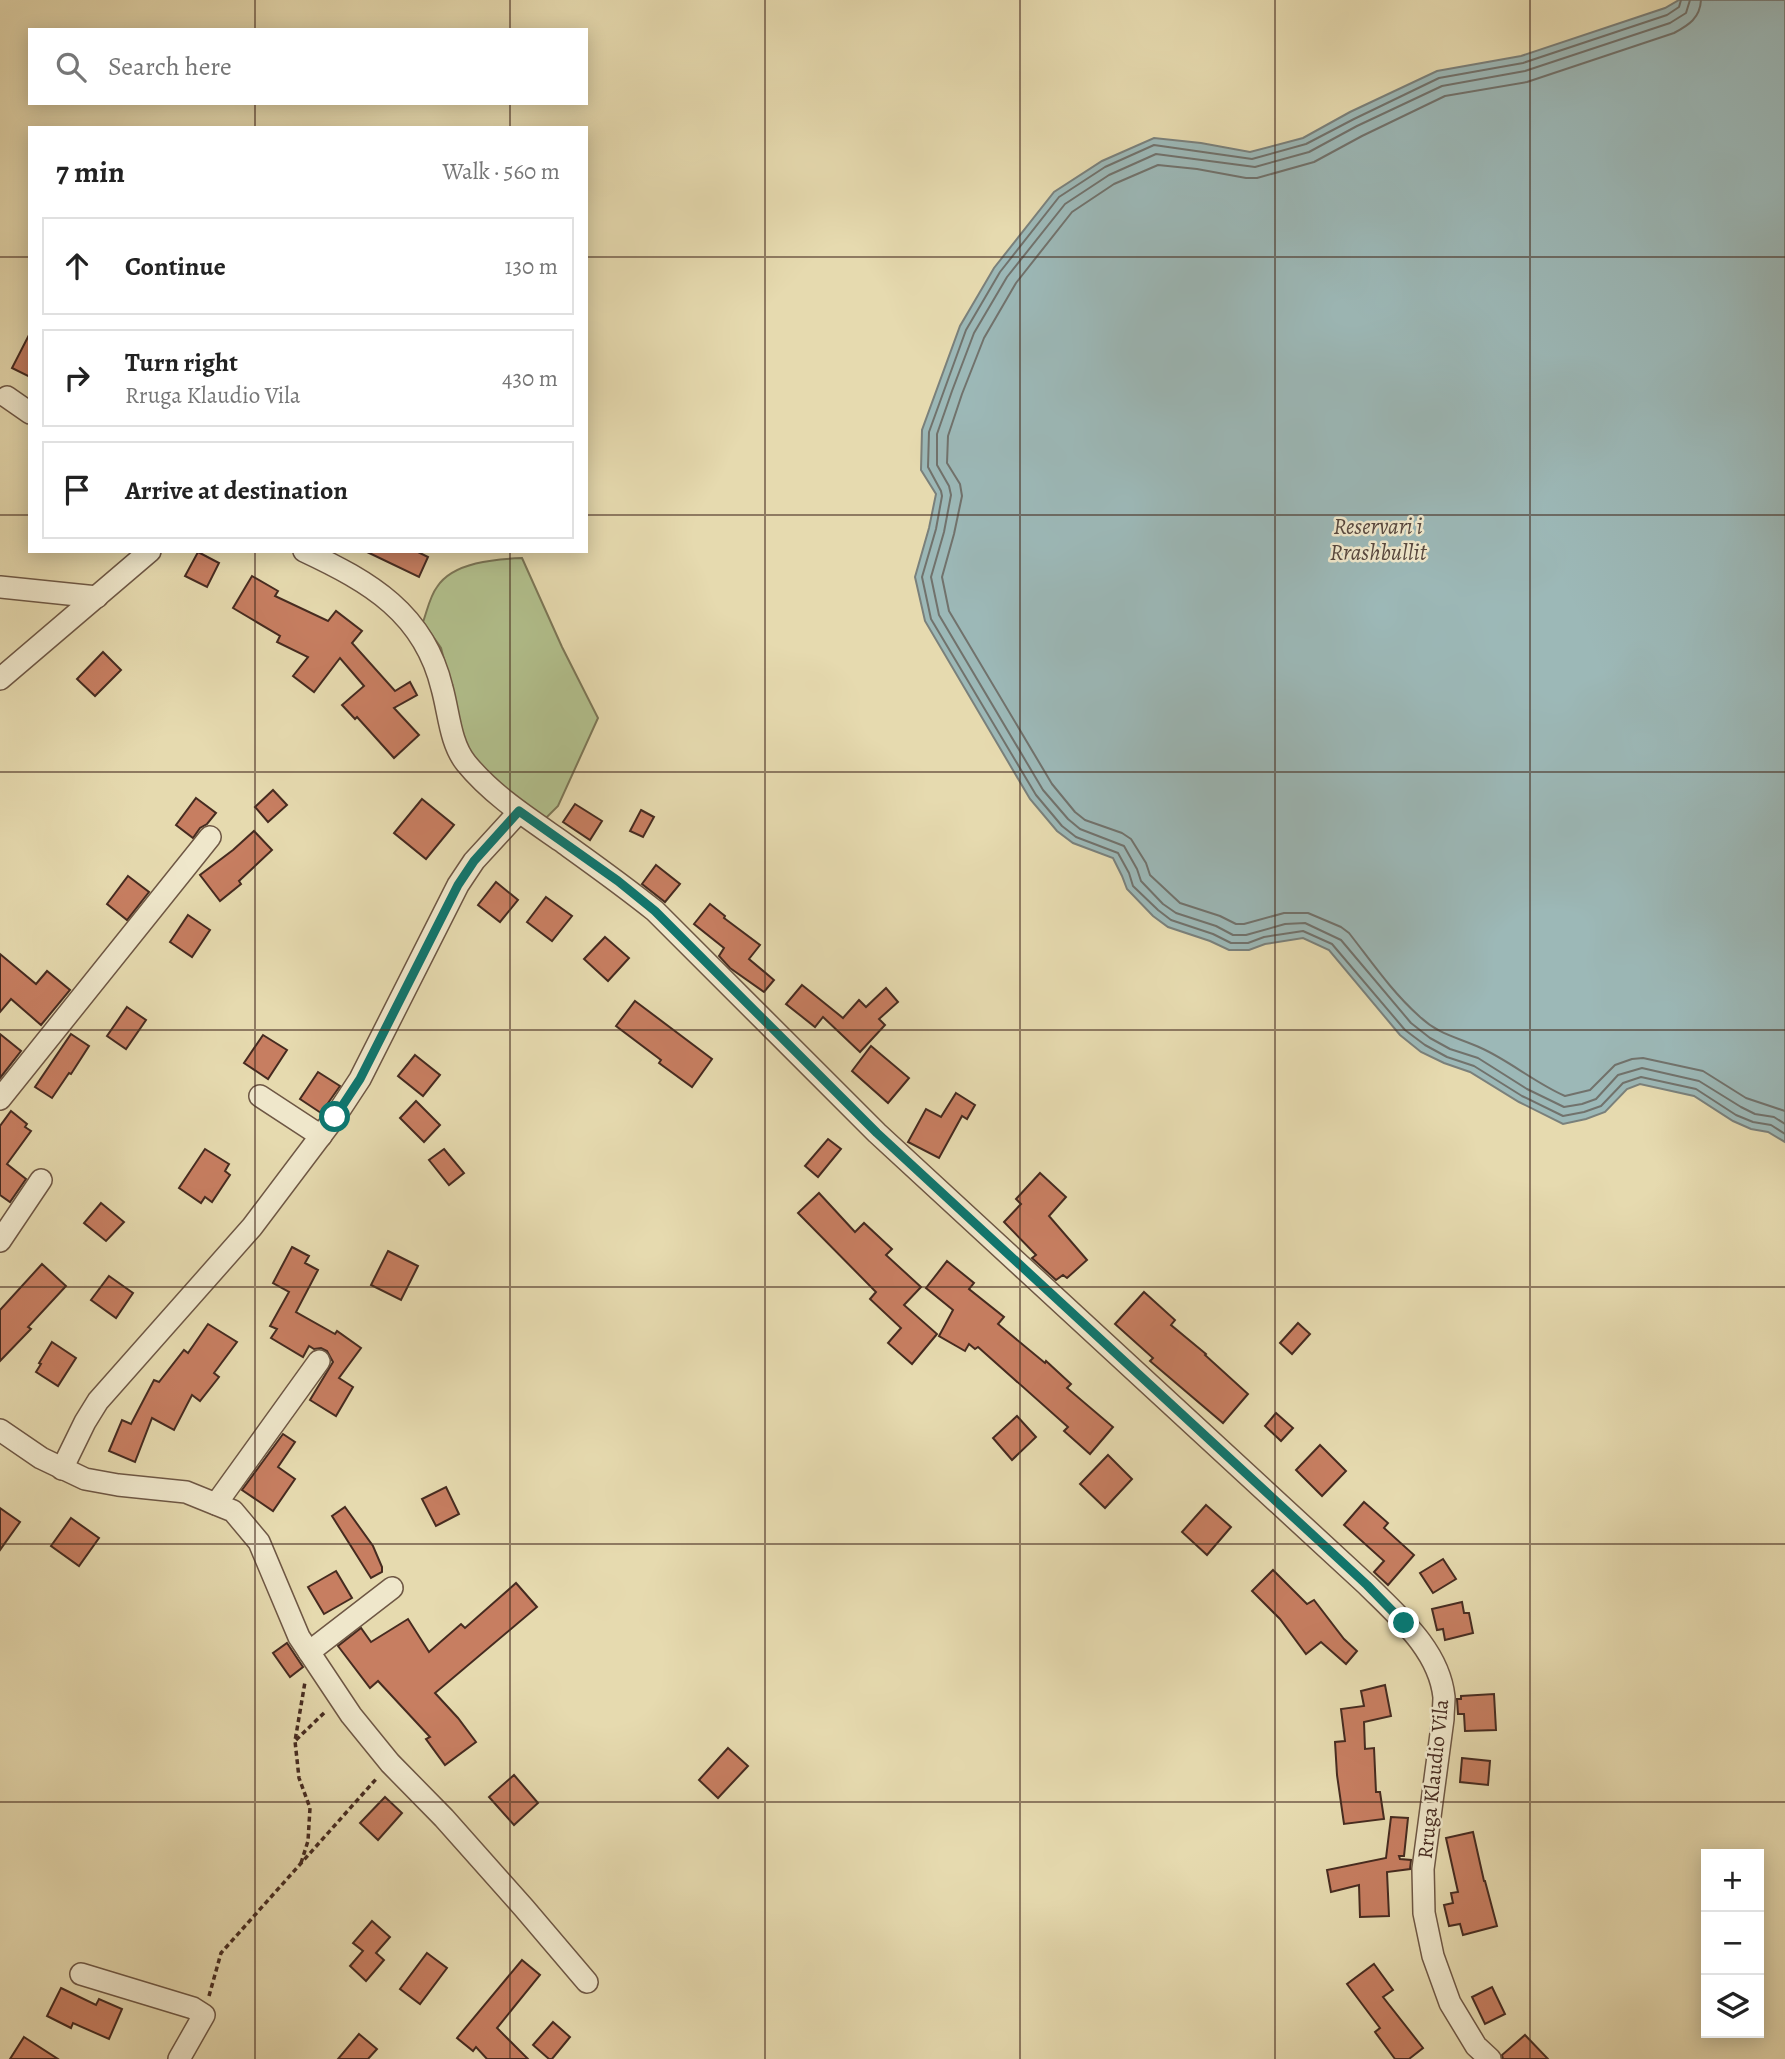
<!DOCTYPE html>
<html lang="en">
<head>
<meta charset="utf-8">
<style>
	:root { --surface:#fff; --page:#f6f6f6; --text:#222; --muted:#767676; --line:#e0e0e0 }
	body { margin:0; font-family:Alegreya,serif; background:var(--page); color:var(--text) }
	.controls { position:absolute; right:21px; bottom:21px; display:grid; overflow:hidden; border-radius:0px; box-shadow:0 4px 18px #0003 }
	.controls button { width:63px; height:63px; display:grid; place-items:center; padding:0; border:0; border-bottom:2px solid var(--line); background:var(--surface); color:var(--text); font:35px sans-serif }
	.stop { position:absolute; width:21px; height:21px; margin:-16px; border:5px solid #0f766e; border-radius:50%; background:#fff }
	.stop.end { background:#0f766e; border-color:#fff; box-shadow:0 2px 7px #0008 }
	.list { margin:0; padding:0; list-style:none }
	h2 { display:flex; justify-content:space-between; align-items:center; height:91px; margin:0; padding:0 28px; font-size:30px }
	h2 small { font-size:23px; font-weight:400; color:var(--muted) }
	.list li { display:grid; grid-template-columns:46px 1fr auto; gap:21px; align-items:center; box-sizing:border-box; height:98px; margin:0 14px 14px; padding:0 14px; border:2px solid var(--line); border-radius:0px }
	.list b { display:block; font-size:26px; white-space:nowrap }
	.list p { margin:0; font-size:23px; white-space:nowrap; color:var(--muted) }
	.list em { font-size:23px; font-style:normal; color:var(--muted) }
	.icon { flex:none; width:38px; height:38px; fill:none; stroke:currentColor; stroke-width:2; stroke-linecap:round; stroke-linejoin:round }
	.map { position:relative; flex:none; width:1785px; height:2059px; overflow:hidden }
	.search { position:absolute; background:var(--surface); box-shadow:0 4px 18px #0003; left:28px; top:28px; width:560px; height:77px; display:flex; align-items:center; gap:18px; box-sizing:border-box; padding:0 24px; border-radius:0px; color:var(--muted); font-size:26px }
	.panel { position:absolute; background:var(--surface); box-shadow:0 4px 18px #0003; left:28px; top:126px; width:560px; height:427px; border-radius:0px }
	.map>svg:first-child { display:block }
</style>
</head>
<body>
<div class="map">
<svg width="1785" height="2059" viewBox="0 0 1785 2059">
	<rect width="100%" height="100%" fill="#e6daaf"/>
	<filter id="stains"><feTurbulence type="fractalNoise" baseFrequency=".00286" numOctaves="4"/><feColorMatrix values="0 0 0 0 .2 0 0 0 0 .09 0 0 0 0 .02 0 0 0 .5 -.17"/></filter>
	<radialGradient id="worn" r=".72"><stop offset=".6" stop-color="#630" stop-opacity="0"/><stop offset="1" stop-color="#630" stop-opacity=".3"/></radialGradient>
	<path fill="#b2c08d" stroke="#7c7656" stroke-width="2" d="M522 558 562 647 598 718 558 806 544 820 460 756 451 686 441 648 423 622C427 611 430 596 437 587 453 562 496 559 522 558Z"/>
	<polygon fill="#9cb8b7" stroke="#7a807b" stroke-width="2" points="1679,0 1785,0 1785,1142 1768,1132 1751,1129 1733,1121 1694,1096 1640,1084 1627,1089 1605,1112 1586,1119 1563,1124 1519,1102 1470,1072 1444,1063 1421,1052 1400,1035 1329,950 1303,938 1265,944 1249,950 1229,950 1210,941 1168,927 1153,916 1127,889 1122,876 1113,858 1073,843 1057,831 1030,799 925,621 915,577 929,528 936,494 921,470 922,430 960,326 994,268 1054,192 1102,161 1154,138 1201,143 1250,152 1303,138 1350,112 1437,71 1521,56 1665,8"/>
	<g fill="none" stroke-linecap="round" stroke-linejoin="round">
		<g stroke="#71726c" stroke-width="2">
			<polyline points="1681,0 1679,7 1667,15 1523,63 1439,78 1354,119 1306,144 1252,159 1154,145 1105,167 1059,197 1000,272 966,330 929,432 928,467 941,491 942,496 936,529 922,577 931,619 1036,795 1062,826 1076,837 1118,853 1129,873 1133,886 1158,910 1171,920 1213,934 1231,943 1248,943 1264,937 1303,931 1332,944 1405,1030 1425,1045 1447,1057 1474,1066 1522,1096 1563,1116 1584,1112 1601,1106 1623,1083 1641,1077 1696,1089 1736,1115 1753,1122 1771,1125 1785,1134"/>
			<polyline points="1690,0 1686,13 1670,23 1525,71 1442,86 1357,126 1309,152 1255,167 1156,154 1109,175 1065,204 1007,277 974,333 952,391 937,434 937,465 949,486 951,495 944,532 931,577 939,615 1043,790 1068,819 1080,829 1124,846 1137,869 1141,881 1163,904 1176,913 1216,926 1233,935 1246,935 1285,924 1305,923 1341,940 1411,1023 1430,1038 1450,1049 1478,1058 1527,1089 1564,1107 1582,1104 1596,1099 1618,1075 1642,1068 1699,1081 1741,1107 1755,1114 1774,1117 1785,1124"/>
			<path d="M1701 0C1700 18 1689 25 1674 33L1527 82 1445 96 1362 136 1314 162 1257 178H1246L1197 169 1158 165 1114 184 1072 212 1016 283 984 338 962 394 948 436 947 463 960 484 962 496 954 534 942 577 949 611 1052 784 1075 812 1085 820 1122 833 1131 839 1146 863 1150 875 1180 903 1220 916 1236 924H1244L1284 913H1308L1341 927 1349 933C1371 961 1392 992 1419 1016 1439 1035 1457 1037 1481 1048 1510 1061 1535 1083 1565 1096L1590 1090 1615 1065 1632 1059 1643 1058 1703 1071 1746 1098 1785 1111"/>
		</g>
	</g>
	<g fill="#c77e61" stroke="#462b20" stroke-width="2">
		<polygon points="30,333 30,377 12,368"/>
		<polygon points="365,551 416,551 428,557 419,577"/>
		<polygon points="198,552 219,563 207,587 185,576"/>
		<polygon points="252,576 278,591 275,596 328,621 336,611 362,631 352,643 395,691 410,682 417,695 394,708 419,735 394,758 357,717 355,719 342,705 364,686 340,658 314,692 293,676 308,657 277,642 280,636 233,608"/>
		<polygon points="103,652 121,670 95,696 77,679"/>
		<polygon points="273,790 287,805 268,822 255,807"/>
		<polygon points="196,798 216,813 207,824 200,828 193,838 176,825"/>
		<polygon points="422,799 454,825 426,859 394,833"/>
		<polygon points="575,804 602,821 590,840 563,822"/>
		<polygon points="641,810 654,817 643,837 630,831"/>
		<polygon points="254,831 272,850 239,881 241,884 220,901 200,875 233,850"/>
		<polygon points="656,865 680,884 665,902 642,884"/>
		<polygon points="128,876 149,892 127,920 107,904"/>
		<polygon points="496,882 518,900 500,922 478,905"/>
		<polygon points="546,897 572,916 552,941 527,922"/>
		<polygon points="710,904 725,916 724,918 760,945 749,959 774,980 764,992 730,968 719,956 724,948 694,924"/>
		<polygon points="188,915 210,930 192,957 170,942"/>
		<polygon points="605,937 629,958 608,981 584,959"/>
		<polygon points="0,954 36,984 47,971 70,990 41,1025 11,999 0,1012"/>
		<polygon points="802,985 843,1018 859,1000 866,1007 886,988 898,1002 879,1019 885,1025 860,1052 823,1017 815,1027 786,1004"/>
		<polygon points="635,1001 712,1059 692,1087 659,1063 661,1060 616,1026"/>
		<polygon points="127,1007 146,1020 126,1049 107,1036"/>
		<polygon points="0,1034 21,1051 0,1078"/>
		<polygon points="71,1034 89,1046 71,1074 69,1073 52,1098 35,1087"/>
		<polygon points="263,1035 287,1050 268,1079 244,1063"/>
		<polygon points="871,1046 909,1078 888,1103 852,1071"/>
		<polygon points="415,1055 440,1075 423,1096 398,1076"/>
		<polygon points="318,1072 340,1086 321,1113 300,1099"/>
		<polygon points="956,1093 975,1105 967,1119 962,1116 939,1158 908,1142 926,1109 941,1117"/>
		<polygon points="416,1101 440,1125 424,1142 400,1118"/>
		<polygon points="11,1111 27,1124 25,1127 31,1131 7,1164 26,1179 10,1202 0,1195 0,1126"/>
		<polygon points="828,1139 841,1149 818,1177 805,1166"/>
		<polygon points="205,1149 229,1164 225,1171 230,1175 212,1202 205,1197 201,1203 179,1188"/>
		<polygon points="444,1149 464,1173 449,1185 429,1160"/>
		<polygon points="1040,1173 1066,1197 1049,1216 1087,1260 1067,1278 1063,1275 1056,1280 1032,1258 1036,1255 1004,1222 1021,1204 1016,1199"/>
		<polygon points="819,1193 855,1232 864,1223 892,1249 886,1255 921,1287 904,1305 937,1334 912,1364 888,1343 901,1328 870,1299 876,1292 798,1213"/>
		<polygon points="101,1203 124,1222 106,1241 84,1223"/>
		<polygon points="292,1247 309,1256 305,1263 318,1270 296,1312 335,1334 337,1331 361,1348 339,1378 353,1387 336,1416 310,1400 333,1362 327,1351 321,1348 314,1349 309,1346 303,1357 271,1338 277,1329 270,1326 289,1292 273,1283"/>
		<polygon points="388,1251 418,1266 401,1300 371,1285"/>
		<polygon points="947,1261 974,1283 969,1289 1004,1317 998,1324 1045,1363 1046,1361 1071,1384 1067,1388 1113,1427 1090,1454 1064,1431 1068,1427 978,1347 975,1349 969,1344 965,1351 939,1336 953,1310 926,1288"/>
		<polygon points="42,1264 66,1286 28,1327 31,1329 0,1361 0,1310"/>
		<polygon points="109,1276 133,1293 116,1318 91,1300"/>
		<polygon points="1144,1292 1175,1320 1171,1325 1206,1354 1205,1355 1248,1394 1223,1423 1150,1361 1153,1358 1115,1324"/>
		<polygon points="1298,1323 1310,1334 1292,1354 1280,1343"/>
		<polygon points="208,1324 237,1342 214,1373 219,1377 200,1401 192,1395 174,1430 152,1418 135,1462 109,1451 122,1420 131,1424 154,1380 159,1382 184,1350 188,1353"/>
		<polygon points="52,1342 76,1358 58,1386 36,1372 41,1364 39,1363"/>
		<polygon points="1276,1413 1293,1428 1281,1441 1265,1426"/>
		<polygon points="1017,1416 1036,1437 1012,1460 993,1438"/>
		<polygon points="283,1434 295,1442 278,1467 295,1479 273,1511 242,1490"/>
		<polygon points="1320,1445 1346,1471 1322,1496 1296,1470"/>
		<polygon points="1108,1455 1132,1479 1105,1508 1080,1484"/>
		<polygon points="446,1487 459,1514 436,1526 422,1499"/>
		<polygon points="1364,1502 1388,1523 1384,1528 1414,1555 1388,1585 1374,1572 1384,1561 1344,1525"/>
		<polygon points="1206,1505 1231,1527 1207,1555 1182,1532"/>
		<polygon points="345,1507 373,1546 382,1567 382,1572 371,1578 332,1516"/>
		<polygon points="0,1508 20,1522 0,1550"/>
		<polygon points="71,1518 99,1538 79,1566 51,1546"/>
		<polygon points="1443,1559 1456,1579 1433,1593 1420,1573"/>
		<polygon points="1273,1570 1307,1604 1314,1600 1344,1639 1357,1651 1346,1664 1321,1642 1306,1654 1280,1619 1252,1591"/>
		<polygon points="336,1571 352,1598 324,1614 308,1587"/>
		<polygon points="516,1583 537,1607 435,1693 458,1718 476,1742 445,1765 426,1739 430,1737 378,1681 370,1688 338,1646 361,1628 371,1642 408,1619 429,1652 461,1624 465,1628"/>
		<polygon points="1462,1602 1464,1613 1469,1613 1473,1633 1445,1640 1443,1629 1437,1630 1432,1609"/>
		<polygon points="287,1643 303,1667 290,1677 273,1653"/>
		<polygon points="1385,1685 1391,1716 1364,1722 1365,1749 1374,1748 1376,1792 1380,1792 1384,1819 1344,1824 1337,1775 1335,1742 1345,1741 1341,1709 1364,1706 1361,1691"/>
		<polygon points="1494,1694 1496,1730 1465,1731 1464,1714 1458,1714 1457,1699 1461,1699 1461,1696"/>
		<polygon points="728,1748 748,1766 718,1798 699,1780"/>
		<polygon points="1462,1758 1490,1761 1488,1785 1460,1782"/>
		<polygon points="514,1775 538,1803 514,1825 489,1797"/>
		<polygon points="385,1797 402,1813 378,1840 360,1823"/>
		<polygon points="1391,1817 1408,1818 1404,1856 1399,1856 1400,1859 1411,1860 1410,1869 1387,1872 1389,1916 1360,1917 1359,1885 1331,1892 1327,1870 1386,1858"/>
		<polygon points="1473,1832 1484,1881 1485,1881 1497,1926 1463,1935 1460,1924 1449,1926 1444,1905 1453,1903 1451,1893 1458,1892 1446,1838"/>
		<polygon points="372,1921 390,1937 376,1953 384,1960 366,1981 350,1966 363,1951 353,1943"/>
		<polygon points="427,1953 447,1968 420,2004 400,1989"/>
		<polygon points="522,1960 540,1975 497,2028 528,2059 487,2059 476,2047 473,2051 457,2038"/>
		<polygon points="1374,1964 1393,1990 1383,1997 1423,2048 1409,2059 1395,2059 1375,2032 1380,2028 1347,1984"/>
		<polygon points="1492,1987 1505,2014 1485,2024 1472,1997"/>
		<polygon points="61,1988 96,2005 99,1999 122,2009 109,2039 73,2023 71,2028 47,2016"/>
		<polygon points="553,2022 570,2037 552,2059 549,2059 533,2045"/>
		<polygon points="359,2034 377,2049 368,2059 338,2059"/>
		<polygon points="1525,2035 1548,2059 1503,2059 1502,2055"/>
		<polygon points="24,2037 58,2059 10,2059"/>
	</g>
	<g fill="none" stroke-linecap="round" stroke-linejoin="round">
		<g stroke="#6e5744" stroke-width="24">
			<g id="minor">
				<polyline points="7,397 30,413"/>
				<path d="M304 551C370 582 424 613 442 688 449 713 450 743 466 763 492 795 528 818 561 841 593 864 624 886 655 911L877 1133 1367 1585C1398 1616 1439 1650 1444 1697 1444 1704 1443 1712 1443 1719L1423 1869 1424 1913 1433 1956 1450 2003 1476 2046 1490 2059"/>
				<polyline points="0,587 97,597"/>
				<polyline points="0,679 150,551"/>
				<polyline points="260,1096 321,1136"/>
				<polyline points="0,1099 210,837"/>
				<polyline points="0,1241 41,1180"/>
				<polyline points="0,1430 41,1458 85,1479 118,1485 186,1492 233,1511 259,1542 299,1637 351,1715 390,1763 444,1818 524,1908 587,1982"/>
				<polyline points="62,1469 85,1422 98,1401 252,1227 335,1117 360,1079 458,885 474,861 519,812"/>
				<polyline points="216,1504 319,1361"/>
				<polyline points="309,1652 392,1588"/>
				<polyline points="81,1974 193,2008 204,2015 179,2059"/>
			</g>
		</g>
		<g stroke="#462b20" stroke-width="3.5" stroke-dasharray="5 3.5" stroke-linecap="butt">
			<polyline points="296,1740 326,1711"/>
			<polyline points="301,1863 308,1841 310,1808 299,1778 295,1741 305,1682"/>
			<polyline points="209,1996 221,1953 377,1778"/>
		</g>
		<use href="#minor" stroke="#efe7cb" stroke-width="21"/>
	</g>
	<g fill="none" stroke-linecap="round" stroke-linejoin="round">
		<polyline stroke="#0f766e" stroke-width="9" points="335,1117 360,1079 458,885 474,861 519,811 618,881 655,911 877,1133 1367,1585 1404,1623"/>
	</g>
	<path fill="none" stroke="#462b20" stroke-width="2" stroke-opacity="0.55" d="M255 0V30M510 0V30M765 0V2059M1020 0V2059M1275 0V2059M1530 0V2059M255 103V128M510 103V128M0 257H30M586 257H1785M0 515H30M586 515H1785M255 551V2059M510 551V2059M0 772H1785M0 1030H1785M0 1287H1785M0 1544H1785M0 1802H1785"/>
	<g text-anchor="middle" stroke-width="5" stroke-linejoin="round" paint-order="stroke">
		<g font-size="21" fill="#462b20" stroke="#efe7cb">
			<text transform="translate(1433 1779) rotate(-84)" y="7">Rruga Klaudio Vila</text>
		</g>
		<g font-size="23" font-style="italic" fill="#57473e" stroke="#efe7cb">
			<text x="1378" y="534">Reservari i<tspan x="1378" dy="26">Rrashbullit</tspan></text>
		</g>
	</g>
	<rect width="100%" height="100%" filter="url(#stains)"/>
	<rect width="100%" height="100%" fill="url(#worn)"/>
</svg>
<div class="controls">
<button>+</button>
<button>−</button>
<button><svg class="icon" aria-label="layers" viewBox="0 0 24 24"><path d="M12 4l9 5-9 5-9-5zM3 14l9 5 9-5"/></svg></button>
</div>
<div class="stop" style="left:335px;top:1117px"></div>
<div class="stop end" style="left:1404px;top:1623px"></div>
<div class="search"><svg class="icon" aria-label="search" viewBox="0 0 24 24"><circle cx="10" cy="10" r="6"/><path d="M15 15l6 6"/></svg>Search here</div>
<section class="panel">
<h2>7 min<small>Walk · 560 m</small></h2>
<ul class="list">
<li><svg class="icon" aria-label="ahead" viewBox="0 0 24 24"><path d="M12 20V5M6 11l6-6 6 6"/></svg><div><b>Continue</b></div><em>130 m</em></li>
<li><svg class="icon" aria-label="right" viewBox="0 0 24 24"><path d="M7 20v-9h11M14 6l5 5-5 5"/></svg><div><b>Turn right</b><p>Rruga Klaudio Vila</p></div><em>430 m</em></li>
<li><svg class="icon" aria-label="arrive" viewBox="0 0 24 24"><path d="M6 21V4h12l-3 4 3 4H6"/></svg><div><b>Arrive at destination</b></div></li>
</ul>
</section>
</div>
</body>
</html>
